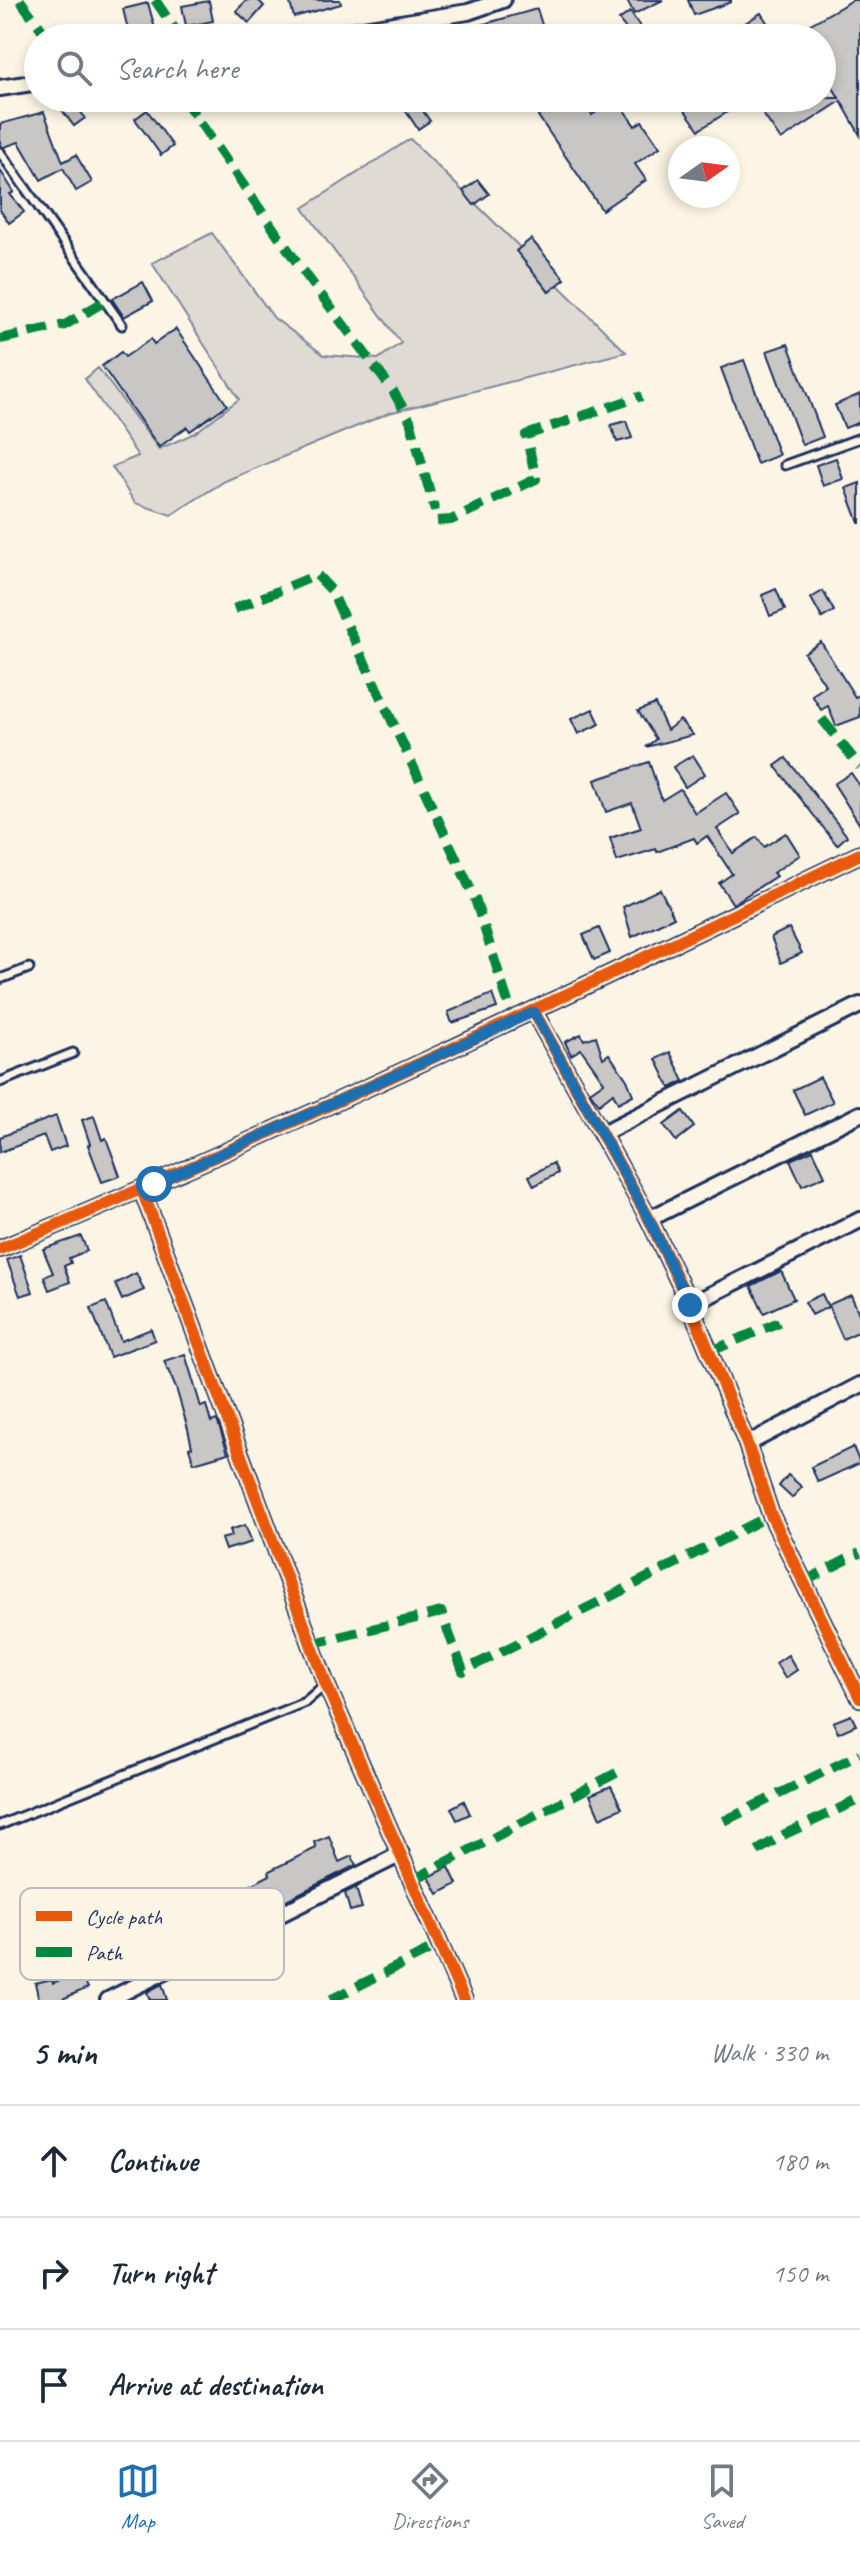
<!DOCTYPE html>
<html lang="en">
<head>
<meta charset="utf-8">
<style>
	:root { --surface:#fff; --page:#f2f2f3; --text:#1f2937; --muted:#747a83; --line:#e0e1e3; --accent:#1f6fb2 }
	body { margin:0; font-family:Caveat,sans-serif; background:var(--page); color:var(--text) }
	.compass { position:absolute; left:668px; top:136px; width:72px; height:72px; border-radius:50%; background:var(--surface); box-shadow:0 4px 12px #0003; rotate:76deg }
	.stop { position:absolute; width:24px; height:24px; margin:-18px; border:6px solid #1f6fb2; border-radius:50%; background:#fff }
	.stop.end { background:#1f6fb2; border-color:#fff; box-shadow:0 2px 8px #0008 }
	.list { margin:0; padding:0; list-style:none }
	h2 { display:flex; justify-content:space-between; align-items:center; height:104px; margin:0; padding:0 32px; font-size:34px }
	h2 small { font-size:26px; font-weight:400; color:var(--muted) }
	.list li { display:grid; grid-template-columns:52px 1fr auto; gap:24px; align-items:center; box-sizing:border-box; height:112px; padding:0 32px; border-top:2px solid var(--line) }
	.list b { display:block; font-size:30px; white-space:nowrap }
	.list em { font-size:26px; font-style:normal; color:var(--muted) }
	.icon { flex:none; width:44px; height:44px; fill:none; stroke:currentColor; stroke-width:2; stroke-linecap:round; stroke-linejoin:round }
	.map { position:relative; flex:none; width:860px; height:2000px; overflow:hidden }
	.search { position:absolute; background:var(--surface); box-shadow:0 4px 12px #0003; left:24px; right:24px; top:24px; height:88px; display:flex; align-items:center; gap:20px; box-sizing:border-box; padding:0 28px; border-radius:44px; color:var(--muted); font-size:30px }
	.sheet { height:440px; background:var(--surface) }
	nav { display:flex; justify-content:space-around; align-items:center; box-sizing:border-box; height:112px; border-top:2px solid var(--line); background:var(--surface); font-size:22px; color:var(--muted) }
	nav a { display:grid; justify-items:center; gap:4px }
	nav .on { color:var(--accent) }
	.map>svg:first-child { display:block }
</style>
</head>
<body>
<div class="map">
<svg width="860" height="2000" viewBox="0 0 860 2000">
	<rect width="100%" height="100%" fill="#fcf5e5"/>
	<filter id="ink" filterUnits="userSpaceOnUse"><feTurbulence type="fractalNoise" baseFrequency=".0125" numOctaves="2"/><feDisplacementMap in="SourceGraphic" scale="16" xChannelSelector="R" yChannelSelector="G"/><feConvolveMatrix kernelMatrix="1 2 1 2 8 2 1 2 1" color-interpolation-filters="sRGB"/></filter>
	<g filter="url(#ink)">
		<polygon fill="#dfdbd4" stroke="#7d8599" stroke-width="2" points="410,139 626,352 389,413 225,481 171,515 135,503 112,467 138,456 85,379 98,368 159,449 195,433 239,399 152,263 212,233 274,318 324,355 378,359 401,343 303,208"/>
		<g fill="#c8c7c6" stroke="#1b2f5e" stroke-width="2">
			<polygon points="247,0 258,0 264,6 249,23 236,11"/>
			<polygon points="289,0 340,0 341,4 294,17"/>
			<polygon points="627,0 663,0 634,14"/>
			<polygon points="688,0 731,0 731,2 694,15"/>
			<polygon points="853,0 860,0 860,135 841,101 781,140 752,98 839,98 822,68 822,38 805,38 800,30"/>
			<polygon points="209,1 213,21 186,26 182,6"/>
			<polygon points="148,3 156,32 130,38 123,9"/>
			<polygon points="537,9 543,28 512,38 481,38 477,26"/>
			<polygon points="630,12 648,38 633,38 619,20"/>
			<polygon points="761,13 777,38 751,38 742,25"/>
			<polygon points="397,98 414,98 430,121 418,129"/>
			<polygon points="539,98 580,98 592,115 616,98 635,126 642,121 660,147 635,164 646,180 602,210 534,110 543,103"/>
			<polygon points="676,98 749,98 699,130"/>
			<polygon points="74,102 85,118 74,126 62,110"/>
			<polygon points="147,110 173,146 161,155 135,119"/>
			<polygon points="44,112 63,162 76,155 92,182 76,191 63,168 41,180 19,142 4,147 0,146 0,124"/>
			<polygon points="0,170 14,192 10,194 24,212 9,223 0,210"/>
			<polygon points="478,180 489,194 474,205 463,191"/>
			<polygon points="531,239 565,279 549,292 516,251"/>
			<polygon points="143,282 153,301 124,317 112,299"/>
			<polygon points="176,329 227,405 190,431 187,427 159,447 102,366 121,352 125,357 151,339 154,344"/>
			<polygon points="788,344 823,437 802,445 767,351"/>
			<polygon points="744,360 779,455 757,464 721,368"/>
			<polygon points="860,394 860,422 845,428 835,405"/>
			<polygon points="626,421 632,438 617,442 611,425"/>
			<polygon points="836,458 843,479 823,486 816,465"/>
			<polygon points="860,483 860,523 859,523 846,488"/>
			<polygon points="776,589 785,610 770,616 762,595"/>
			<polygon points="823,591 834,611 822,618 811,598"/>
			<polygon points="821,642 855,697 860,695 860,717 836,726 828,706 821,710 812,695 826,686 804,653"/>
			<polygon points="655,704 667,730 680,720 693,735 646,747 656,739 638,711"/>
			<polygon points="593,709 600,724 578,734 571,719"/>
			<polygon points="693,755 705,774 685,787 673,767"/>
			<polygon points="786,758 847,836 837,845 775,766"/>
			<polygon points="649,762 662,800 680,789 695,813 726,793 740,814 717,829 733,853 757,837 764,847 786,833 800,855 773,873 776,876 733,904 719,883 732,874 707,836 697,843 694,838 657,852 656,849 617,861 610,838 641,828 632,803 606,812 595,780"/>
			<polygon points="851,773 860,786 860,825 834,784"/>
			<polygon points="660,889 674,917 632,937 623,907"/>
			<polygon points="599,928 610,953 594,960 583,935"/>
			<polygon points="789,928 802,953 781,963 771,937"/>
			<polygon points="492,994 497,1008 452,1023 448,1012"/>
			<polygon points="581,1034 584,1040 596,1036 603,1058 609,1054 627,1080 633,1095 618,1103 613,1093 599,1104 590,1092 604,1082 581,1049 571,1055 565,1042"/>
			<polygon points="670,1052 684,1081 670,1088 656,1059"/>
			<polygon points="820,1077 833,1102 805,1115 793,1090"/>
			<polygon points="683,1111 694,1127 676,1141 664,1125"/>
			<polygon points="56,1116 66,1146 50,1152 44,1136 0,1152 0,1137"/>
			<polygon points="94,1116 102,1140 106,1138 120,1176 102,1182 88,1145 90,1144 82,1120"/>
			<polygon points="813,1150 825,1176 802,1186 790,1160"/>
			<polygon points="553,1163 558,1173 534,1186 529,1176"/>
			<polygon points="81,1236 87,1251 69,1258 71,1263 64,1266 70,1282 49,1290 44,1277 53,1273 43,1249"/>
			<polygon points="20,1255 33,1292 20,1296 7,1260"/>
			<polygon points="781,1271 794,1299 764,1313 751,1286"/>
			<polygon points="136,1273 144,1290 122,1300 115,1284"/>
			<polygon points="822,1294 828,1307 812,1315 805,1302"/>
			<polygon points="851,1295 860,1316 860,1331 843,1339 828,1305"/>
			<polygon points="106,1302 121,1341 151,1329 155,1340 110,1357 91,1308"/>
			<polygon points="185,1354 201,1407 206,1405 211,1422 217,1420 228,1453 194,1463 189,1448 192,1447 188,1429 176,1388 164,1361"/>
			<polygon points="853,1447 860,1463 818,1482 811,1467"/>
			<polygon points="788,1475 802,1487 792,1498 779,1486"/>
			<polygon points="245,1525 252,1542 225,1550 221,1539 232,1536 230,1530"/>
			<polygon points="788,1655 797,1670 785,1678 776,1663"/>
			<polygon points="851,1715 856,1725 838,1733 833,1722"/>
			<polygon points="611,1786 622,1808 600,1818 590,1795"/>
			<polygon points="464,1801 470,1814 457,1820 451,1808"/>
			<polygon points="329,1836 339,1862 352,1856 356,1865 240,1923 237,1917 233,1919 224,1899 270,1875 269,1871 316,1848 314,1842"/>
			<polygon points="449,1867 457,1884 438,1894 429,1877"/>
			<polygon points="362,1884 356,1888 362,1908 350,1911 345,1893"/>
			<polygon points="80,1972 88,1988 60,2000 39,2000 35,1983 52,1979 53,1983"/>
			<polygon points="162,1984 167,2000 150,2000 147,1992"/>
		</g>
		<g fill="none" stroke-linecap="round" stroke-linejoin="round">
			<g stroke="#1b2f5e" stroke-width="13">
				<g id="service">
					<polyline points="0,152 122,325"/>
					<polyline points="785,465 860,438"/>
					<polyline points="0,979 29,968"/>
					<polyline points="0,1082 73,1053"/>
					<polyline points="0,1825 305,1702 326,1684"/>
				</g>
			</g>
			<g stroke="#1b2f5e" stroke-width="20">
				<g id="minor">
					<polyline points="307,38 468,12 503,0"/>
					<polyline points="0,88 38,82"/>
					<polyline points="534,1012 649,1219 690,1305 747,1444 771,1515 860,1698"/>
					<polyline points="601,1134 860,1005"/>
					<polyline points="142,1190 326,1684 464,2000"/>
					<polyline points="649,1219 860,1114"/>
					<path d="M0 1249C291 1128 576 991 860 854"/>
					<polyline points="690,1305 860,1220"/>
					<polyline points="747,1444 860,1385"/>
					<polyline points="108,2000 401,1854"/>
				</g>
			</g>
			<use href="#service" stroke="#fcf5e5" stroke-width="7"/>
			<use href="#minor" stroke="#fcf5e5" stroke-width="14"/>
			<g stroke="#00873e" stroke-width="10" stroke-dasharray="20 10" stroke-linecap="butt">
				<polyline points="20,0 48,38"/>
				<polyline points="155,0 181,38"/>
				<polyline points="183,98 298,264 393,391 410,420 435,511"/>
				<polyline points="0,339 65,325 105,301"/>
				<polyline points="437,521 451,520 536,479 526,435 642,396"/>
				<polyline points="234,609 317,575 331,590 475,899 514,1021"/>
				<polyline points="822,719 860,767"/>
				<polyline points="709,1352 779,1322"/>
				<polyline points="803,1582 860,1553"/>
				<polyline points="310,1644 441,1612 463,1671 771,1515"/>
				<polyline points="724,1821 860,1754"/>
				<polyline points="757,1851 781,1836 860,1799"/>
				<polyline points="413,1880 622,1770"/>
				<polyline points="330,2000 440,1945"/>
			</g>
			<g stroke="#fcf5e5" stroke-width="17">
				<g id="cycleway">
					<polyline points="534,1012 649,1219 690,1305 747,1444 771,1515 860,1698"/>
					<polyline points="142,1190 326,1684 464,2000"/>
					<path d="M0 1249C291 1128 576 991 860 854"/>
				</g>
			</g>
			<use href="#cycleway" stroke="#e8590c" stroke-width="12"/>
		</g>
	</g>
	<g fill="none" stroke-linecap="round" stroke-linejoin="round" filter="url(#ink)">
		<polyline stroke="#1f6fb2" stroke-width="10" points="154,1184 534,1012 649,1219 690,1305"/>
	</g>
	<rect x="20" y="1888" width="264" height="92" rx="12" fill="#fcf5e5" stroke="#b8babc" stroke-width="2"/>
	<rect x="36" y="1911" width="36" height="10" fill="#e8590c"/>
	<rect x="36" y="1947" width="36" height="10" fill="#00873e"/>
	<g font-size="22" fill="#1b2f5e">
		<text x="86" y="1924">Cycle path</text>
		<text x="86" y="1960">Path</text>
	</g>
</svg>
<svg class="compass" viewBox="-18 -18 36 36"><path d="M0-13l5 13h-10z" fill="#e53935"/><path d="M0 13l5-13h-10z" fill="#747a83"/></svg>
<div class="stop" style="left:154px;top:1184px"></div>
<div class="stop end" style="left:690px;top:1305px"></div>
<div class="search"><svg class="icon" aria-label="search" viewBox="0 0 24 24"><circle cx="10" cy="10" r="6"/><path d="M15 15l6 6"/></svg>Search here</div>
</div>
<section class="sheet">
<h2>5 min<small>Walk · 330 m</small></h2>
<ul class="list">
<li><svg class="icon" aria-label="ahead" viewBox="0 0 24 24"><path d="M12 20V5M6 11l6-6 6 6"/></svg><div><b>Continue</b></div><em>180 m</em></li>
<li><svg class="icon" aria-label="right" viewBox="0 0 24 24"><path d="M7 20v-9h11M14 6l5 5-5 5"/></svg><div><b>Turn right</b></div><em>150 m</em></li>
<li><svg class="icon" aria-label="arrive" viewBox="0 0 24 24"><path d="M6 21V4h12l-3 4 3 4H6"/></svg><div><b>Arrive at destination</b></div></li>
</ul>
</section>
<nav>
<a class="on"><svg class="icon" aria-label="map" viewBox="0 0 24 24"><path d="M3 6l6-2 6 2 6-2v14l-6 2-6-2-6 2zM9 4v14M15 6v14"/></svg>Map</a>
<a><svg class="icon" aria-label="directions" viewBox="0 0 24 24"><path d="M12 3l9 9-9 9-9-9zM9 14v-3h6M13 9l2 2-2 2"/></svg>Directions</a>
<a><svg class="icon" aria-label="saved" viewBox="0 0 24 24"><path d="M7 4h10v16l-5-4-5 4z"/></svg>Saved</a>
</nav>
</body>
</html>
